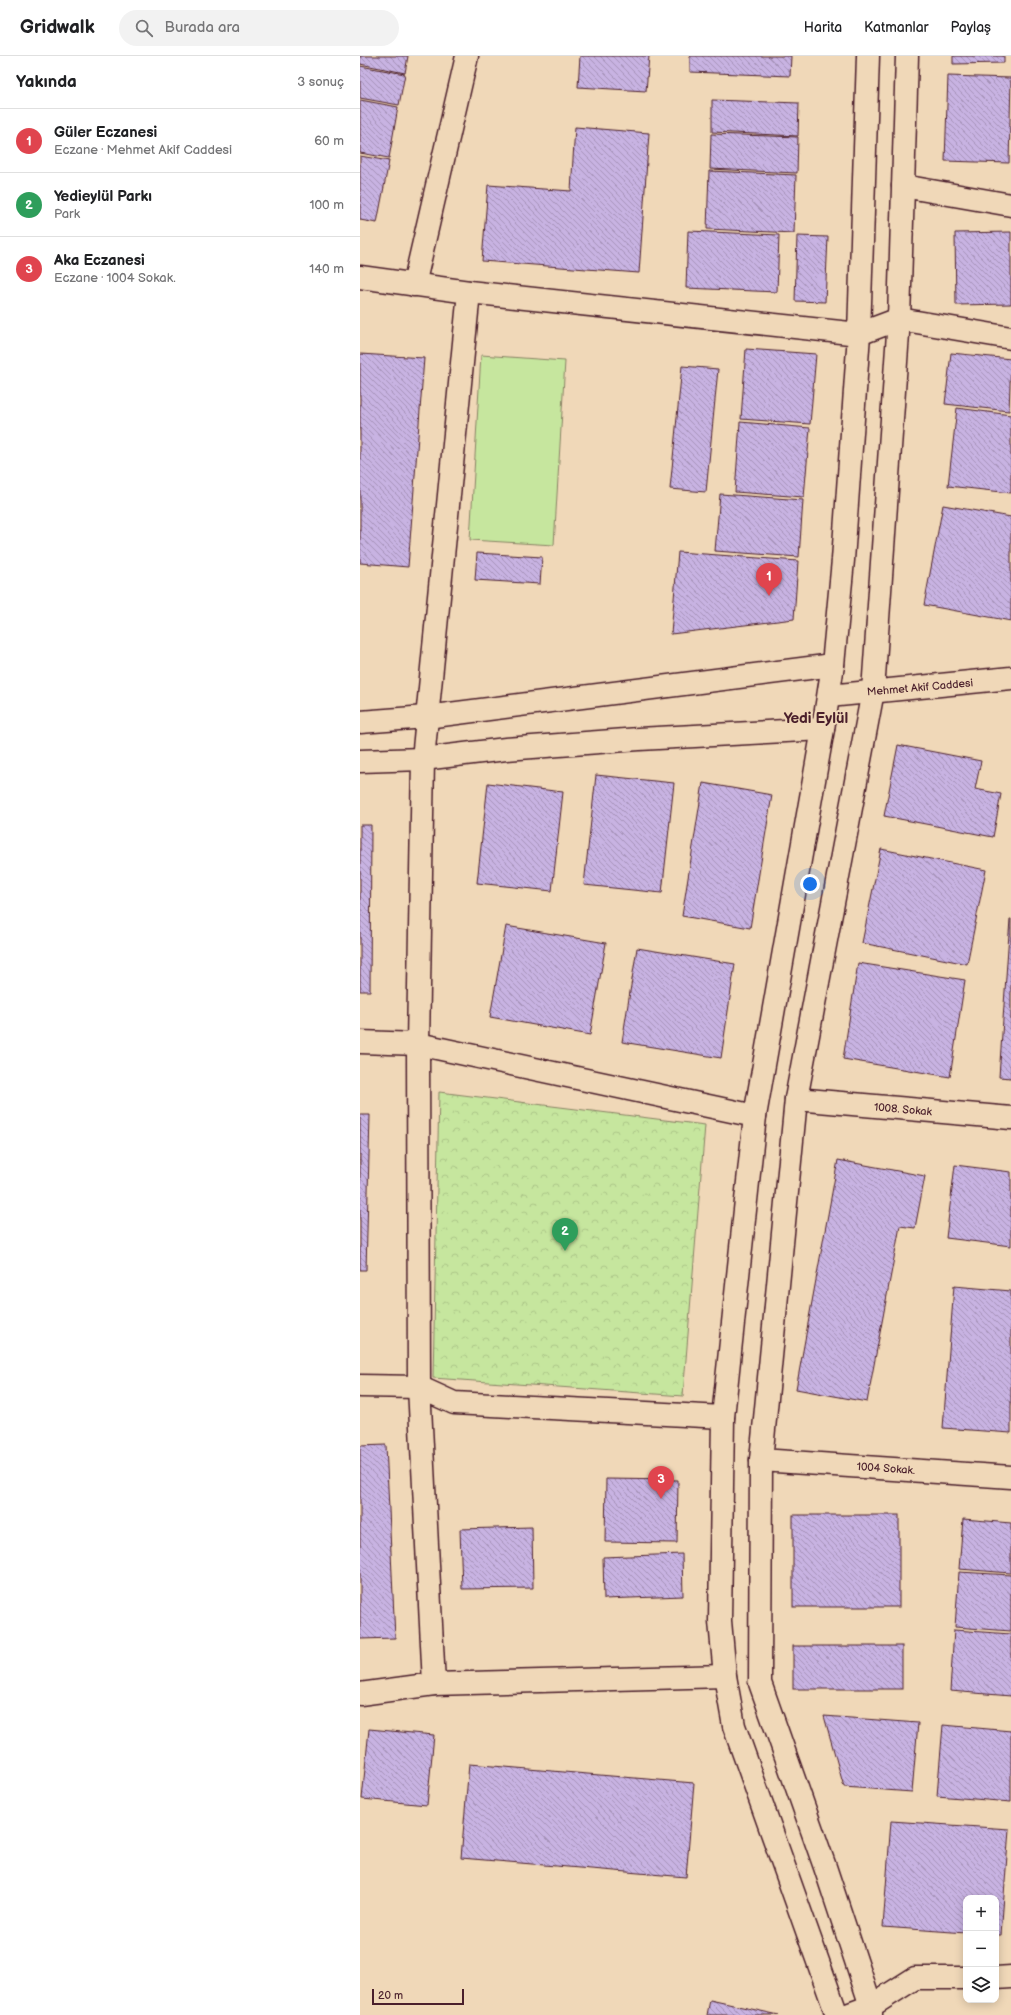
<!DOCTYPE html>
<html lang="tr">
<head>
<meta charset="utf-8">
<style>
	:root { --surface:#fff; --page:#f2f2f2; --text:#202124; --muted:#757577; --line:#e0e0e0; --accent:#b45309 }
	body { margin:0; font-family:"Balsamiq Sans",sans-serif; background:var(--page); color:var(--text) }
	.controls { position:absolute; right:12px; bottom:12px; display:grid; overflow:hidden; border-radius:8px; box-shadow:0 2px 10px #0003 }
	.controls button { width:36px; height:36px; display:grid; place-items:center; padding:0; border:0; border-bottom:1px solid var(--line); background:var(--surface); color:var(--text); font:20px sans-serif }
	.scale { position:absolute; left:12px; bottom:10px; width:92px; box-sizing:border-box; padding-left:4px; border:2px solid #4a1f2b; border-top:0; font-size:11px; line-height:14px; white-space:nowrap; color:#4a1f2b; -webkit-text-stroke:3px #f0d8b8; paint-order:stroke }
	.you { position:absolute; left:450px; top:828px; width:14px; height:14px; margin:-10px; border:3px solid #fff; border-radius:50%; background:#1a73e8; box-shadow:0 0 0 6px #1a73e833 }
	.badge { display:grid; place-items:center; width:26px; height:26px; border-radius:50%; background:var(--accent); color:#fff; font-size:13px; font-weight:700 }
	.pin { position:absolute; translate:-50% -33px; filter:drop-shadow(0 1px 2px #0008) }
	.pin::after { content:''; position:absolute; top:21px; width:14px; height:12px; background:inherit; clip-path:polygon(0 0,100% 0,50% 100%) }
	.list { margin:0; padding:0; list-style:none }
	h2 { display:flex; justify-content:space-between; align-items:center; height:52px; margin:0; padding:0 16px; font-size:17px }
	h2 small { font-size:13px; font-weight:400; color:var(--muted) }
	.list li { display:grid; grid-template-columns:26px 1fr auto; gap:12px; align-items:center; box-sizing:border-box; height:64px; padding:0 16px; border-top:1px solid var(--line) }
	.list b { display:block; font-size:15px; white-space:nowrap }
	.list p { margin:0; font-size:13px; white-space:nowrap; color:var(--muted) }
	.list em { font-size:13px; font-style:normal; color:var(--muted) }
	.icon { flex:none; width:22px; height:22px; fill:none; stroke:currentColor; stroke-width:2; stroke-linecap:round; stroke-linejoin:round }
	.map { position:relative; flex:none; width:651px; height:1959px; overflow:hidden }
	header { display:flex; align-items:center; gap:24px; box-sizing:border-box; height:56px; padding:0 20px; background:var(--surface); border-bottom:1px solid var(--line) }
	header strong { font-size:19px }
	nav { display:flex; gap:22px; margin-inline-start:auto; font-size:14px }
	.search { width:280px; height:36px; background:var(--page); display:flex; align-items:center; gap:10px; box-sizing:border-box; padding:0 14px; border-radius:22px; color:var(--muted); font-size:15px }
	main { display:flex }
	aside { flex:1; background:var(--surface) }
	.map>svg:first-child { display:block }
</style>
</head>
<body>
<header>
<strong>Gridwalk</strong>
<div class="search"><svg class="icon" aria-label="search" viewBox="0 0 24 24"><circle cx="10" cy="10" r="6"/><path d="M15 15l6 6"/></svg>Burada ara</div>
<nav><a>Harita</a><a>Katmanlar</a><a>Paylaş</a></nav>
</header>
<main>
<aside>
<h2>Yakında<small>3 sonuç</small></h2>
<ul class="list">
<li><span class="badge" style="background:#e0444e">1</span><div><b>Güler Eczanesi</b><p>Eczane · Mehmet Akif Caddesi</p></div><em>60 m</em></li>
<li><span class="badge" style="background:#2e9e5b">2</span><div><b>Yedieylül Parkı</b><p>Park</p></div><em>100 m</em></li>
<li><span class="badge" style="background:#e0444e">3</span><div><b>Aka Eczanesi</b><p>Eczane · 1004 Sokak.</p></div><em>140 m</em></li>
</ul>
</aside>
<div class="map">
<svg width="651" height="1959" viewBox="0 0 651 1959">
	<defs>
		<pattern id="park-crowns" width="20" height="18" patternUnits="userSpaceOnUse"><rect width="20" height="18" fill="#c6e69e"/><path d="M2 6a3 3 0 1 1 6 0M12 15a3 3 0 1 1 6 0" fill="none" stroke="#acc588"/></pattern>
		<pattern id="building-back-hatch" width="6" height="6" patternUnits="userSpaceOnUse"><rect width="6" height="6" fill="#c8b3e2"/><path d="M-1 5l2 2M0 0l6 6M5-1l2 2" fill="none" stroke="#a491b7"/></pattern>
	</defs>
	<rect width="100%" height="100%" fill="#f0d8b8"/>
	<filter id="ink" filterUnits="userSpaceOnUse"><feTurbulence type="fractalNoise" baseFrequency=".025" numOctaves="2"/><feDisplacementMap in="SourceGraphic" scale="8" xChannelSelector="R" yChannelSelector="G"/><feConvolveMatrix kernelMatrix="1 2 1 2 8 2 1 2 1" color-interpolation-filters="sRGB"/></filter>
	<g filter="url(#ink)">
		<polygon fill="#c6e69e" stroke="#888264" points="121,299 205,305 194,489 110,484"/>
		<polygon fill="url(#park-crowns)" stroke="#888264" points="79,1036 345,1069 323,1340 73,1322"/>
		<g fill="url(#building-back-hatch)" stroke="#4a1f2b">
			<polygon points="0,0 48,0 45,17 0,8"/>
			<polygon points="220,0 289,0 286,35 218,31"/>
			<polygon points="330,0 431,0 430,20 330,16"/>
			<polygon points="593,0 644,0 644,7 593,8"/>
			<polygon points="0,10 45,18 39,49 0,42"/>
			<polygon points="588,20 651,22 649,107 585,105"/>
			<polygon points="0,44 38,51 29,102 0,97"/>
			<polygon points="352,44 439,47 438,80 352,76"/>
			<polygon points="215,71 289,77 279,217 122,205 128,129 211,135"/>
			<polygon points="351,78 438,81 437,117 350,113"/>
			<polygon points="0,100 29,105 17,167 0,164"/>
			<polygon points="349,115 436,119 434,177 347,173"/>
			<polygon points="328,175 419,179 417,236 326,232"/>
			<polygon points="651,176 651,248 596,249 595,177"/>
			<polygon points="437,180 468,181 465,246 435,245"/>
			<polygon points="386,293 456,298 450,368 381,363"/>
			<polygon points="591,297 651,303 649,355 585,348"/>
			<polygon points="0,298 64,302 48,511 0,507"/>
			<polygon points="322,310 358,313 346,436 310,433"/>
			<polygon points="597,352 651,359 651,437 588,430"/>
			<polygon points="380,366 450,372 444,441 375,436"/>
			<polygon points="360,438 443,444 439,501 355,495"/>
			<polygon points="583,449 651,461 651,565 564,549"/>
			<polygon points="318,496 438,505 434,563 311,578"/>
			<polygon points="117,497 182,501 180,528 115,524"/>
			<polygon points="538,689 621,705 615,733 641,738 633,781 524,760"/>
			<polygon points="236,719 314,727 302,837 224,829"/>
			<polygon points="128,727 203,736 192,835 117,827"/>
			<polygon points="343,727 412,739 390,872 322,860"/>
			<polygon points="0,769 11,769 10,935 0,935"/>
			<polygon points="521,793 626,814 607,908 502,887"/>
			<polygon points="650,863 651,863 651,1022 639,1021"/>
			<polygon points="146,870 246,887 230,979 130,961"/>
			<polygon points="277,892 375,908 361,1002 262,986"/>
			<polygon points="498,907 605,924 590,1021 483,1003"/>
			<polygon points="0,1059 10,1059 6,1214 0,1214"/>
			<polygon points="478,1104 565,1120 555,1172 540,1170 507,1346 436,1333"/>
			<polygon points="595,1109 651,1116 651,1190 586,1182"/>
			<polygon points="594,1230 651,1235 651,1377 583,1372"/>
			<polygon points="26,1389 35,1582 0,1583 0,1390"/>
			<polygon points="246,1423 318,1424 317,1487 245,1486"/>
			<rect x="433" y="1459" width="106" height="92"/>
			<polygon points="603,1463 651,1467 651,1517 599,1513"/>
			<polygon points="172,1471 173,1532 102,1533 100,1473"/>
			<polygon points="322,1498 323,1540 244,1543 243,1501"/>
			<polygon points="599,1516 651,1519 651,1575 595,1571"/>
			<polygon points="594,1574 651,1578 651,1640 590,1635"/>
			<rect x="433" y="1590" width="109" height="43"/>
			<polygon points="464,1660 558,1667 552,1736 484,1731"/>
			<polygon points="583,1669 651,1675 651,1746 577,1740"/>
			<polygon points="9,1673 74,1679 67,1749 2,1743"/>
			<polygon points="109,1708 334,1727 326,1821 101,1802"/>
			<polygon points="531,1765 649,1773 641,1879 636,1879 636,1842 606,1842 606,1877 523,1871"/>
			<polygon points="350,1944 419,1959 347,1959"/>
		</g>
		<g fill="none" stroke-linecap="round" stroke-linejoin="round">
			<g stroke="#4a1f2b" stroke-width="25">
				<g id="street">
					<polyline points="543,130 651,149"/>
					<polyline points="0,221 109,236 499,278 539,263 651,282"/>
					<polyline points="54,229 107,0"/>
					<polyline points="469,640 651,622"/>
					<polyline points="0,986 58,988 395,1060"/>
					<polyline points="436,1043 651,1062"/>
					<polyline points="0,1330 59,1331 94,1347 363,1361"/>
					<polyline points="401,1404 651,1421"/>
					<polyline points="74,1628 59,1331 58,988 63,703 109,236"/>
					<polyline points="0,1638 74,1628 365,1620"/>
					<polyline points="636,1922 651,1921"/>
					<polyline points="487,1959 511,1950 555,1922 606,1922"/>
				</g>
			</g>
			<g stroke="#4a1f2b" stroke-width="25">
				<g id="secondary">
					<polyline points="0,666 66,661 473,609"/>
					<polyline points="0,705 63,703 146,693 279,683 463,673"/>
					<polyline points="477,1959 374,1670 365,1620 360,1565 363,1361 395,1060 463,673 473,609 483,504 499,278 508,0"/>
					<polyline points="511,1959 511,1950 465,1811 400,1627 401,1404 436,1043 513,635 539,263 547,0"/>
				</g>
			</g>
			<use href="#street" stroke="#f0d8b8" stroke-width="22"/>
			<use href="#secondary" stroke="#f0d8b8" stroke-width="22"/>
		</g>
	</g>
	<g text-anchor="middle" stroke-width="4" stroke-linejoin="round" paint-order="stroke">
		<g font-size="11" fill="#4a1f2b" stroke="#f0d8b8">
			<text transform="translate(560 631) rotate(-5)" y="4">Mehmet Akif Caddesi</text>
			<text transform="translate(543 1053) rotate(5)" y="4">1008. Sokak</text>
			<text transform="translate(526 1412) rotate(4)" y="4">1004 Sokak.</text>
		</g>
		<g font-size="15" font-weight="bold" fill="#4a1f2b" stroke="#f0d8b8">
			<text x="456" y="667">Yedi Eylül</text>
		</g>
	</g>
</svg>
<div class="controls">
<button>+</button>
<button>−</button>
<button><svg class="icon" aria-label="layers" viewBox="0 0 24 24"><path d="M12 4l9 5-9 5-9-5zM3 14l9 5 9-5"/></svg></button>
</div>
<div class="scale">20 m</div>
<div class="you"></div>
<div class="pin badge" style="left:409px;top:540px;background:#e0444e">1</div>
<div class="pin badge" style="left:205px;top:1195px;background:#2e9e5b">2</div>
<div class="pin badge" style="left:301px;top:1443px;background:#e0444e">3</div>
</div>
</main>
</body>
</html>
